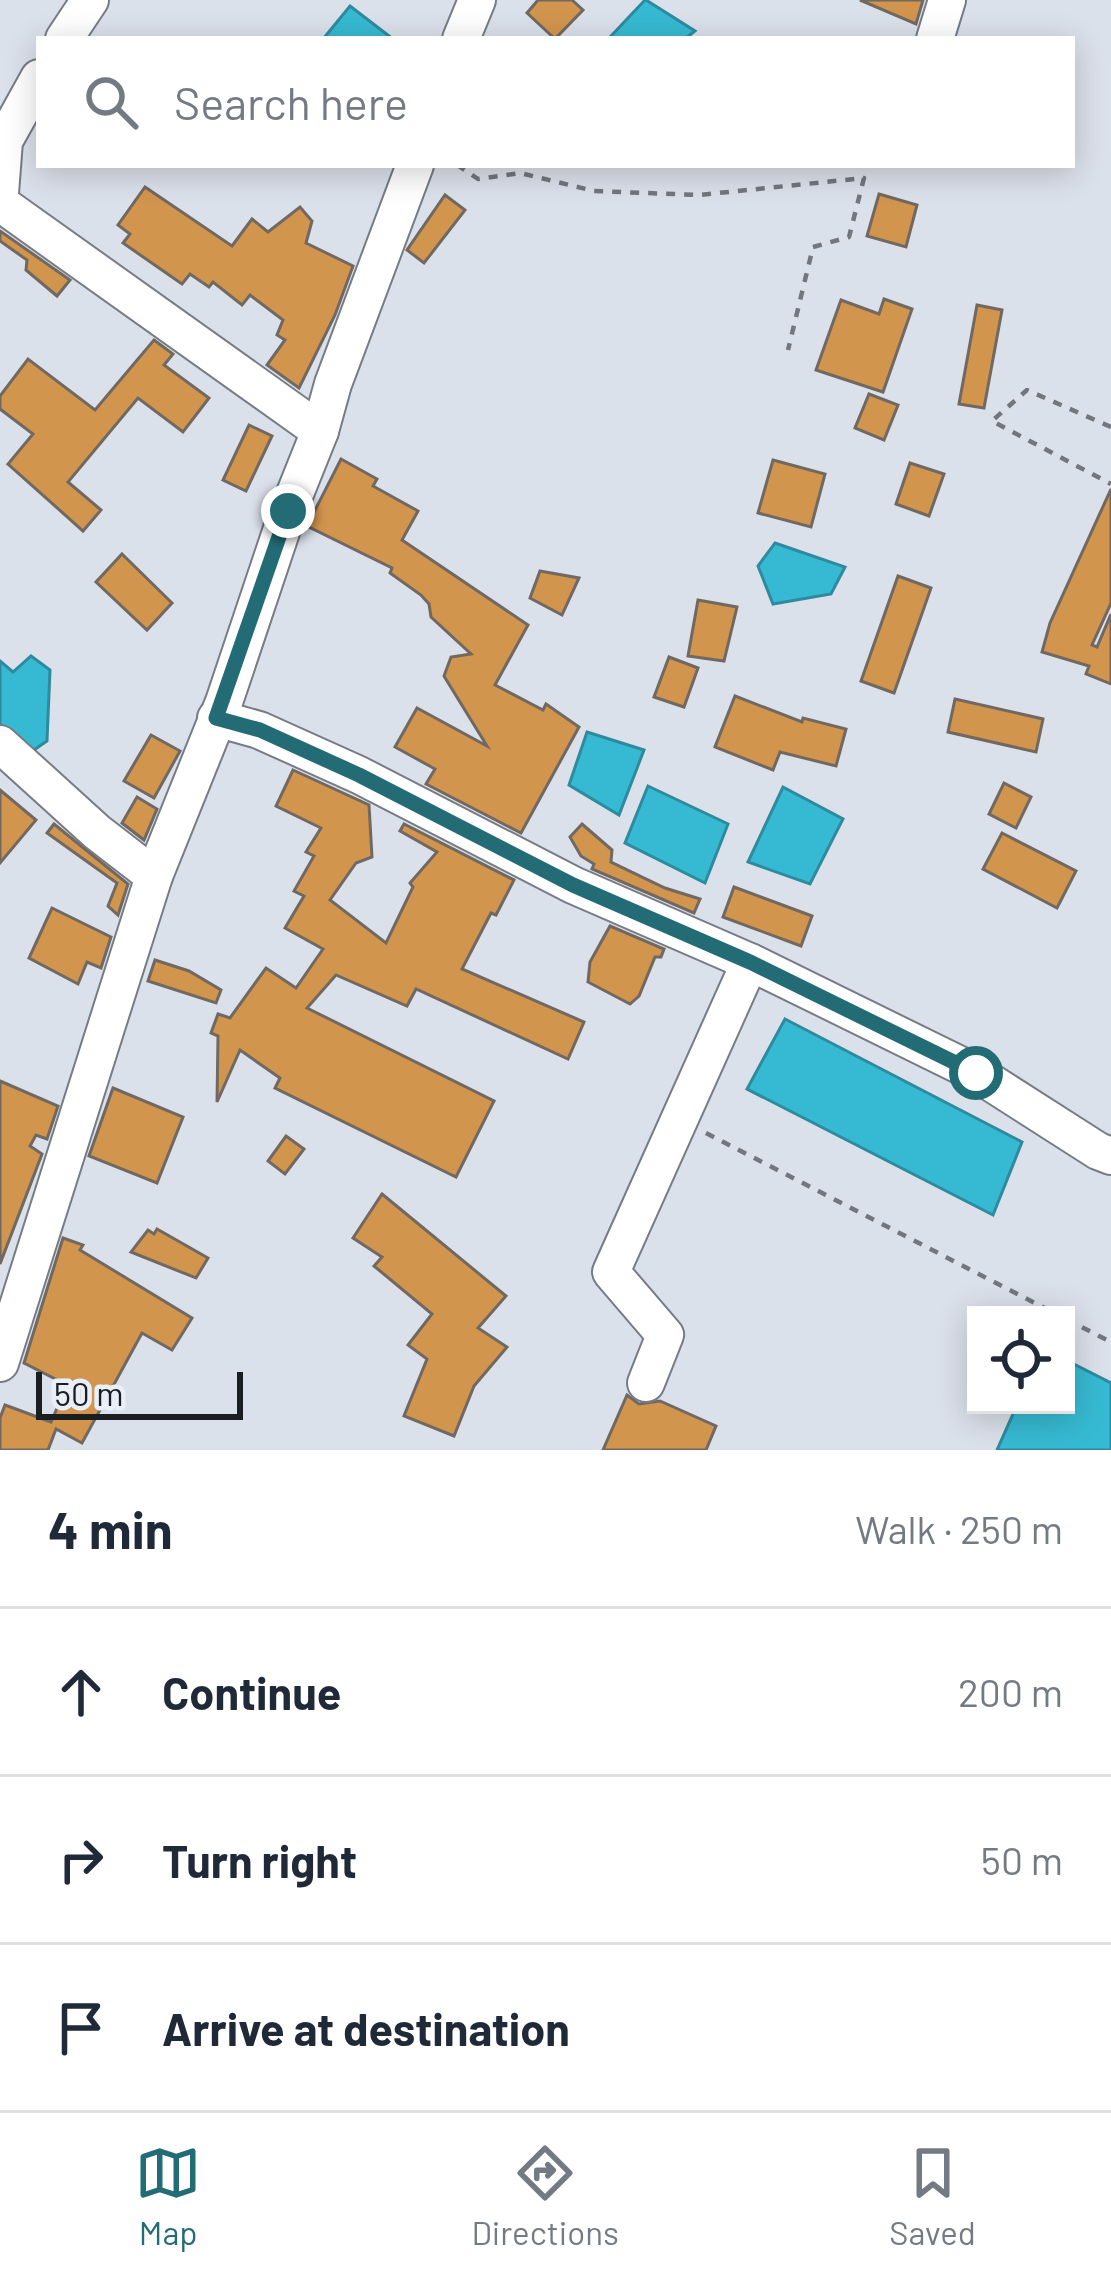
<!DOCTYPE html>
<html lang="en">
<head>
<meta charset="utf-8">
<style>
	:root { --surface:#fff; --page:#f2f2f3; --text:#1f2937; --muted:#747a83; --line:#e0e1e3; --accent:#236c76 }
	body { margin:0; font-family:Barlow,sans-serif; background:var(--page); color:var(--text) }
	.controls { position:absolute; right:36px; bottom:36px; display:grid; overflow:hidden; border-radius:0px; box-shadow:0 6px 30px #0003 }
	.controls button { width:108px; height:108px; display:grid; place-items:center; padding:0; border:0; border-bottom:3px solid var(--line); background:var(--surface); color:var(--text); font:60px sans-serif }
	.scale { position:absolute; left:36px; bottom:30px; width:207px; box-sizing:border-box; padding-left:12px; border:6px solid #1b1e21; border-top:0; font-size:33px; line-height:42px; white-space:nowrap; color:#1b1e21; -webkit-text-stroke:9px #e8eff9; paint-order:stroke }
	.stop { position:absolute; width:36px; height:36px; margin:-27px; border:9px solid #236c76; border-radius:50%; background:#fff }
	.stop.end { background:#236c76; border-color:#fff; box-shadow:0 3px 12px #0008 }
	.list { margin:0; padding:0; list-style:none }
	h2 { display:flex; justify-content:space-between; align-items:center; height:156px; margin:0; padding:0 48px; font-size:51px }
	h2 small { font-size:39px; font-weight:400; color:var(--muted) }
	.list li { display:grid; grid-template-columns:78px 1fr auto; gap:36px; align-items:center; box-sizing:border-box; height:168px; padding:0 48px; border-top:3px solid var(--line) }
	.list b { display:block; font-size:45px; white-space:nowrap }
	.list em { font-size:39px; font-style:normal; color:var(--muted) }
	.icon { flex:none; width:66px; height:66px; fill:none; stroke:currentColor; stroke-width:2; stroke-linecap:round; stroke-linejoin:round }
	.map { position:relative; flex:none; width:1111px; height:1450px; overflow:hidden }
	.search { position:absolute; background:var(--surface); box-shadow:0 6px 30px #0003; left:36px; right:36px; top:36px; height:132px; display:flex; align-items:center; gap:30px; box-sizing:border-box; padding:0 42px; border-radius:0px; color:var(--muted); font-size:45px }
	.sheet { height:660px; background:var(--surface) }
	nav { display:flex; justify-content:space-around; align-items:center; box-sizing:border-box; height:168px; border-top:3px solid var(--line); background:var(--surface); font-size:33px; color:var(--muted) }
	nav a { display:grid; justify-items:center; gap:6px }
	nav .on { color:var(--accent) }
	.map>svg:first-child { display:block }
</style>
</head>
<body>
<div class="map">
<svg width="1111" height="1450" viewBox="0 0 1111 1450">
	<rect width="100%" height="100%" fill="#dbe1eb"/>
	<g fill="#36bad3" stroke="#2e8b9e" stroke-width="3">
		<polygon points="645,0 646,0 695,31 685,39 615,39 611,36"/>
		<polygon points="350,6 393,39 323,39"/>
		<polygon points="775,543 845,567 831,594 773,604 758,566"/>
		<polygon points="31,656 50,670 47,741 31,752 0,725 0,661 13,672"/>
		<polygon points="587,732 644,750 619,815 569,785"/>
		<polygon points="648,786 728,824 705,883 625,843"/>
		<polygon points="783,787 843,819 810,884 748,862"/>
		<polygon points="785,1019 1022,1142 993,1215 747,1089"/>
		<polygon points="1066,1360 1111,1383 1111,1450 997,1450 1017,1405 1066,1405"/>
	</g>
	<g fill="#d2954d" stroke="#716961" stroke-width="3">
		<polygon points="538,0 572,0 583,10 555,39 527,13"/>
		<polygon points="860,0 923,0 916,24"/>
		<polygon points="145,187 232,246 252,219 268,232 300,207 312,221 306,243 353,266 335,315 299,388 267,365 285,340 277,335 283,320 250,295 242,305 213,282 209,287 190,274 182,284 123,243 130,234 118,225"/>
		<polygon points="879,194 917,205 906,247 867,236"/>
		<polygon points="445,195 465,210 424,263 407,250"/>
		<polygon points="0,231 70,280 57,296 26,270 27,260 0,241"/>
		<polygon points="884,299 912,309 883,392 816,370 841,300 879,314"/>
		<polygon points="977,305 1002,310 984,408 959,404"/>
		<polygon points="154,340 173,354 164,365 209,398 183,432 138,398 68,482 101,510 83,531 8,464 33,434 0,409 0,396 28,359 95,410"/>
		<polygon points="869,394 898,405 884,440 855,428"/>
		<polygon points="249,425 272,436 246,491 223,480"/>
		<polygon points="341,459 377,479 373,486 418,511 402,540 528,625 495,685 543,710 546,704 579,727 521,833 426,784 435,769 395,747 417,708 487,746 444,676 451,657 471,654 431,617 429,604 421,595 390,573 392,568 307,526"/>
		<polygon points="773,460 825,474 811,527 758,513"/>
		<polygon points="910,463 944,474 929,516 896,504"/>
		<polygon points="1111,489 1111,603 1092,645 1097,647 1111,614 1111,684 1086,674 1089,666 1042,652 1050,623"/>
		<polygon points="122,554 172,603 147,630 96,582"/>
		<polygon points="540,571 579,578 562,615 530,598"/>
		<polygon points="898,576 931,588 894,693 861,681"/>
		<polygon points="698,600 737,607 724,661 688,656"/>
		<polygon points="669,657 698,668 684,707 654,697"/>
		<polygon points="735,696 802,722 803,718 846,729 836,766 780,752 773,770 715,747"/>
		<polygon points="955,699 1043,719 1036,752 948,732"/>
		<polygon points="151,735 180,751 154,798 124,781"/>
		<polygon points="293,770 369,805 372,857 356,863 330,900 386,943 413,887 410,883 437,852 400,831 404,824 514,880 496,915 491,913 462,969 584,1022 568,1059 416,989 407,1006 336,975 307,1008 494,1101 456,1177 275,1088 280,1078 240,1050 217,1102 218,1036 211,1033 218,1014 230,1018 266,968 296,988 323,949 285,928 304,896 294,891 314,856 306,852 321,828 276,806"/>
		<polygon points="1004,783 1031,797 1016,828 989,814"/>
		<polygon points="0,790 36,820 0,863"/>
		<polygon points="137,797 157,809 144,840 122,823"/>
		<polygon points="54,824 128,884 118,915 108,906 117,883 47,833"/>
		<polygon points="582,824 612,850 611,862 665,888 700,899 694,913 592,869 594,864 581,856 570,837"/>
		<polygon points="1002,833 1076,871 1057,908 983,869"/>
		<polygon points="734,887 812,916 801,946 723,917"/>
		<polygon points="52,908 111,937 101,968 87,962 78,984 29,958"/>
		<polygon points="610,926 664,949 661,957 655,957 639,996 630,1004 588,982 590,962"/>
		<polygon points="155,960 189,971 221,990 216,1003 148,981"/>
		<polygon points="0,1081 58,1106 47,1139 36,1135 30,1146 42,1154 0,1264"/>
		<polygon points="113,1088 183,1117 157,1183 89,1156"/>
		<polygon points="286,1136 304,1149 285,1174 268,1161"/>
		<polygon points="382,1194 506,1296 478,1328 507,1347 474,1386 454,1436 404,1416 427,1359 408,1345 432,1314 374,1266 382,1257 353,1238"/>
		<polygon points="157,1229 208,1258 196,1278 131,1252 148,1230 154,1234"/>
		<polygon points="63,1238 83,1245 80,1250 192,1318 172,1350 142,1333 82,1443 56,1429 48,1450 0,1450 0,1418 5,1405 51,1422 67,1385 24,1363"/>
		<polygon points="627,1395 639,1404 660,1401 716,1426 706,1450 603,1450"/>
	</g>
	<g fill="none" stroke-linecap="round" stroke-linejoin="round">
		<g stroke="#767c85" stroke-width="40">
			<g id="minor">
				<polyline points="64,39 90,0"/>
				<polyline points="461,39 477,0"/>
				<polyline points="935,39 947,0"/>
				<polyline points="0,193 4,141 39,78"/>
				<polyline points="0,203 320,431"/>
				<polyline points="216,718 259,730 359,775 573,885 750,962 976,1073 1098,1151 1111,1156"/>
				<polyline points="0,744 97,832 154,876"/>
				<polyline points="0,1363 154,876 224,702 288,511 320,431 333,384 415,165"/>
				<polyline points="646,1383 665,1335 611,1272 750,962"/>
			</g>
		</g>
		<g stroke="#72767d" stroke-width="4.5" stroke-dasharray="9 9" stroke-linecap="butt">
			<polyline points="457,165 478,179 520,173 594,191 699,195 864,178 849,237 813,247 788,350"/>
			<polyline points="1111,427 1027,390 992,421 1111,484"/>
			<polyline points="706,1133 1058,1315"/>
			<polyline points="1066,1319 1111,1342"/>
		</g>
		<use href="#minor" stroke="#fff" stroke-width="36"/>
	</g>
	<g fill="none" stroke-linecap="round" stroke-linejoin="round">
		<polyline stroke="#236c76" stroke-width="15" points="288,511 216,718 260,730 359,775 573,885 750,962 976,1073"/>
	</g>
</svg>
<div class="controls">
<button><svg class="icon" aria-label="locate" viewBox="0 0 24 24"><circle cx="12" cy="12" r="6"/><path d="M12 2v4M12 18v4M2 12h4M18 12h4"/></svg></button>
</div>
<div class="scale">50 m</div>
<div class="stop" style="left:976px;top:1073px"></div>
<div class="stop end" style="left:288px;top:511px"></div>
<div class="search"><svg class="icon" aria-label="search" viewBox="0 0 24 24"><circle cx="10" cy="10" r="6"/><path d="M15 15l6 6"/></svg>Search here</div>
</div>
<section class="sheet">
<h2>4 min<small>Walk · 250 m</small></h2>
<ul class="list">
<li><svg class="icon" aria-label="ahead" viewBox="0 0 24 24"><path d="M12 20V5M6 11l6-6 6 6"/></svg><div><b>Continue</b></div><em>200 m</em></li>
<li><svg class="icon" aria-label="right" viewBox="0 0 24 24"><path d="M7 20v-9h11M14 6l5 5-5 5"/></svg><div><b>Turn right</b></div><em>50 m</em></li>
<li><svg class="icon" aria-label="arrive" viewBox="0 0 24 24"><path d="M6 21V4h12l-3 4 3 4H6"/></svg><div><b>Arrive at destination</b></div></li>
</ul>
</section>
<nav>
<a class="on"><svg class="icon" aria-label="map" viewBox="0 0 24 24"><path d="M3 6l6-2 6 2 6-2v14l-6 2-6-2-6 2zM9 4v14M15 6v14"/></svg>Map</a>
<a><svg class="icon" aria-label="directions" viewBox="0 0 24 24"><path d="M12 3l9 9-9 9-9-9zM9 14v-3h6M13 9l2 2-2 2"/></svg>Directions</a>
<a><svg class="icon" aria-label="saved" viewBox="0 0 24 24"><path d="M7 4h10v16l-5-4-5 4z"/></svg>Saved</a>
</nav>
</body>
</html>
